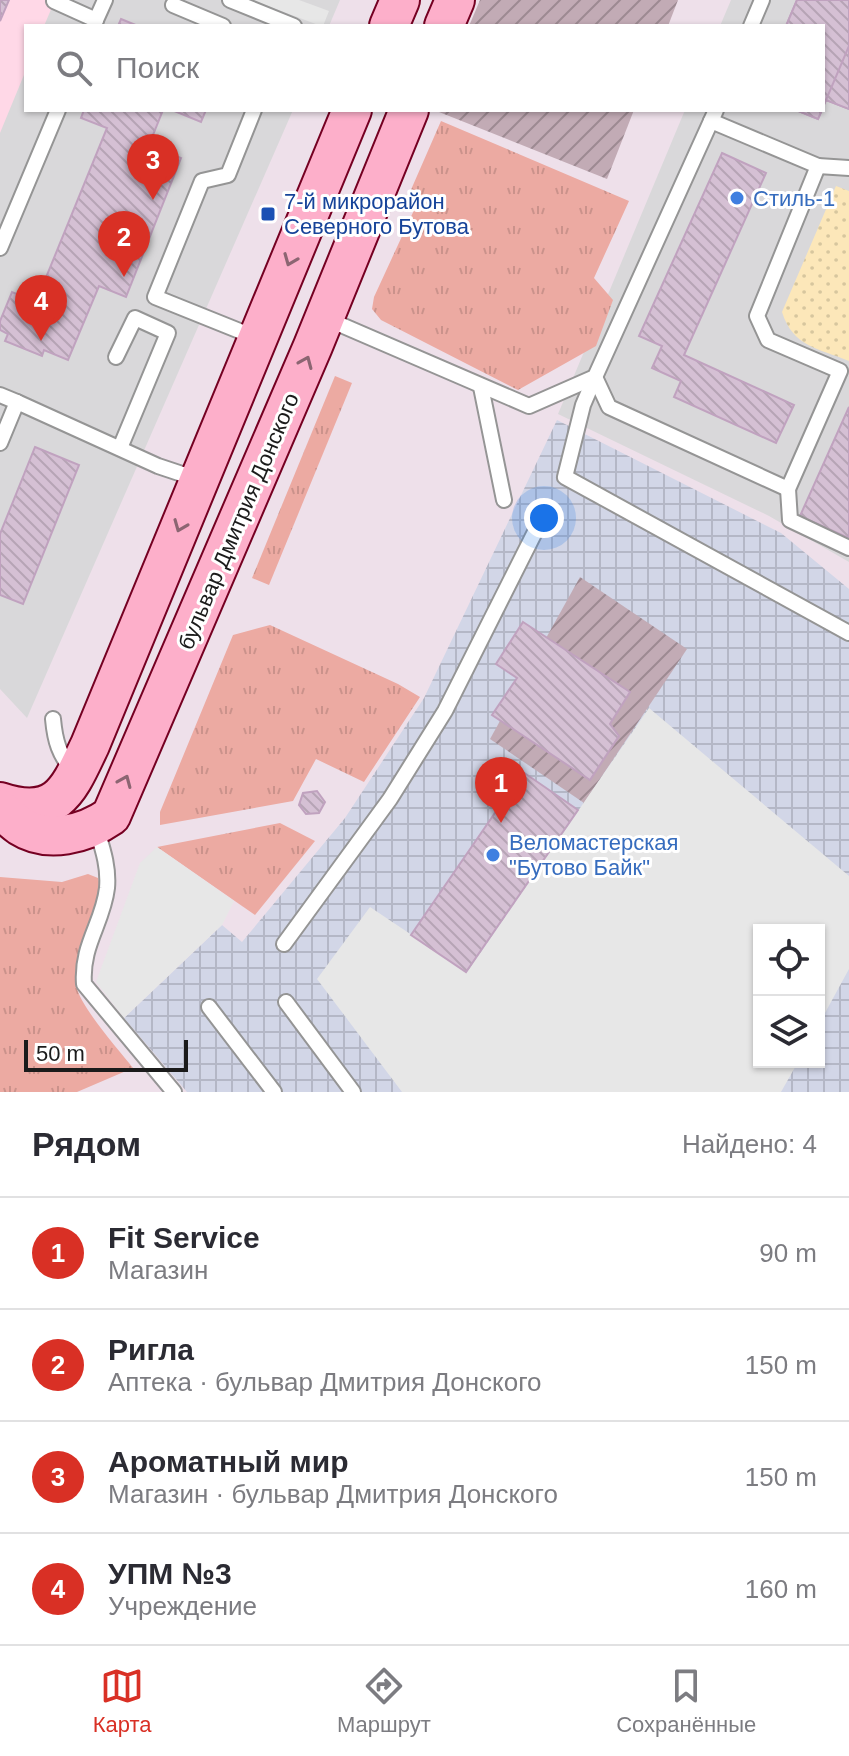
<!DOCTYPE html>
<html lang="ru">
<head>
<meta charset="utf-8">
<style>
	:root { --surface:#fff; --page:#f7f7f7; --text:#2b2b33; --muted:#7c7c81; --line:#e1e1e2; --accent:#d93025 }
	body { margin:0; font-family:Arial,sans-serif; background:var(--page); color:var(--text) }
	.controls { position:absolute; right:24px; bottom:24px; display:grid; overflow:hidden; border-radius:0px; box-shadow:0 2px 6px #0004 }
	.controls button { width:72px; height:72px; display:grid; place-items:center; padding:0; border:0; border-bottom:2px solid var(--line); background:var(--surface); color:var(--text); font:40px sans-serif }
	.scale { position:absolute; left:24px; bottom:20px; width:164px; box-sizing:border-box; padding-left:8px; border:4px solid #1b1b1b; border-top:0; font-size:22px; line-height:28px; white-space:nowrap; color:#1b1b1b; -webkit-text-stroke:6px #fff; paint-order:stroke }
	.you { position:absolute; left:544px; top:518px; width:28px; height:28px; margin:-20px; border:6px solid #fff; border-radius:50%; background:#1a73e8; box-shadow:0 0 0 12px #1a73e833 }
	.badge { display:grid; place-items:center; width:52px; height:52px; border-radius:50%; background:var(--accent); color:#fff; font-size:26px; font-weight:700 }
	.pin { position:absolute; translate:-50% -66px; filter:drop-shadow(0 2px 4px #0008) }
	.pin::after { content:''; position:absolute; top:42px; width:28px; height:24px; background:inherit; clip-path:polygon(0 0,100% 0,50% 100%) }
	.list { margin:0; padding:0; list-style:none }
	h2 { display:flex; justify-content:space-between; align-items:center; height:104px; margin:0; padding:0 32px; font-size:34px }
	h2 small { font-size:26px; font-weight:400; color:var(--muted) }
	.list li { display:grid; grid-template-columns:52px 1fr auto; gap:24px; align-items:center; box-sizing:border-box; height:112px; padding:0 32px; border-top:2px solid var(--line) }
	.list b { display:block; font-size:30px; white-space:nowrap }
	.list p { margin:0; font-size:26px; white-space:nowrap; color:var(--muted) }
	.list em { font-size:26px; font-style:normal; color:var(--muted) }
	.icon { flex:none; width:44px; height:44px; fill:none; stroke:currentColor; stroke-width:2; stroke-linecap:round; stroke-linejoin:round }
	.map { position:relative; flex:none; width:849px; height:1092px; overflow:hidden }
	.search { position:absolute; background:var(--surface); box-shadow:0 2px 6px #0004; left:24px; right:24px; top:24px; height:88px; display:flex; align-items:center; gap:20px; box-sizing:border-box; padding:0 28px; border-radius:0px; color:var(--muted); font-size:30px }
	.sheet { height:552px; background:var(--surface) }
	nav { display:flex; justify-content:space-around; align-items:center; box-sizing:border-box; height:112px; border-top:2px solid var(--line); background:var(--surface); font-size:22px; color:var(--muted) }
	nav a { display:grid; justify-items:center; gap:4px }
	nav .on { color:var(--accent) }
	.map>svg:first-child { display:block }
</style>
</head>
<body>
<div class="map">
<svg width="849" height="1092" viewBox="0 0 849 1092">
	<defs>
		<pattern id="industrial-grid" width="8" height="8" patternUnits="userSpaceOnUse" patternTransform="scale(2)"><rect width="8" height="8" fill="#d2d6e7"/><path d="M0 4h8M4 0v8" fill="none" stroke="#b4b7c6"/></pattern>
		<pattern id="construction-furrows" width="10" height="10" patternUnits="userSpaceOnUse" patternTransform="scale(2)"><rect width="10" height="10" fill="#c2abb5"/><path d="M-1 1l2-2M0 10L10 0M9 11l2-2" fill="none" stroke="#9d8a92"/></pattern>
		<pattern id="grass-tufts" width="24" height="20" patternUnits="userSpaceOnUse" patternTransform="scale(2)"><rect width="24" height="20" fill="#ecaaa2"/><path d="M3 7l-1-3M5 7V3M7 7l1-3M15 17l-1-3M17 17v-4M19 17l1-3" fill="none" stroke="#ca928b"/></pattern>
		<pattern id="park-dots" width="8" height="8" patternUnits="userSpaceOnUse" patternTransform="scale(2)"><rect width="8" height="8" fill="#fce7b9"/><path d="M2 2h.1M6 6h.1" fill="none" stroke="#d7c69e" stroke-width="1.8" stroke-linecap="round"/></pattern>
		<pattern id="building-back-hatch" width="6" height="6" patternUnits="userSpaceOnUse" patternTransform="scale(2)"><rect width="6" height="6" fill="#d5c0d4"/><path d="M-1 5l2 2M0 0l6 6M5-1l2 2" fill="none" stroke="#b6a4b5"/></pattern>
	</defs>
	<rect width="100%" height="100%" fill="#eee0ea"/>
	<g fill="#d9d8da">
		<polygon points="0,0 340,0 329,26 26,26 26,110 293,110 27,718 0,689"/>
		<polygon points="731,0 849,0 849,562 769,516 558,414 685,110 823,110 823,26 720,26"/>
	</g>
	<path fill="url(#industrial-grid)" fill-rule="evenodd" d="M557 420 781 533 849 589V1092H187L124 1018 222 925 242 942 345 818 424 698ZM759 930H819V1062H759Z"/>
	<polygon fill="#ffd8e7" points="0,0 55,0 44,26 26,26 26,70 0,133"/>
	<g fill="url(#construction-furrows)">
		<polygon points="480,0 678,0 668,26 469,26"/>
		<polygon points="434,110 634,110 607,179"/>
		<polygon points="580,577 687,649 584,803 490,739"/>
	</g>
	<g fill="url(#grass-tufts)">
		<polygon points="441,121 629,201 594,278 613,300 596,346 518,390 381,320 372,309 374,297 415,208 410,192"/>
		<polygon points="335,376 352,383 269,585 252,578"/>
		<polygon points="270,625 398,684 420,697 364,782 316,759 293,801 160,825 160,812 233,635"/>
		<polygon points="280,823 315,841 255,915 157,847"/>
		<path d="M88 874 98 878 102 890C96 910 71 969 76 986 82 1009 118 1049 133 1068L77 1092H0V877L62 882Z"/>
	</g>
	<path fill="url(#park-dots)" d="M836 186 849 191V361C818 348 793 347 782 312Z"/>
	<g fill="#e7e7e7">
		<polygon points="252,0 299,0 329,11 323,26 321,26"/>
		<polygon points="649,708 849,876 849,969 819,1024 819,930 759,930 759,1062 798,1062 781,1092 402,1092 317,979 370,907 467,972"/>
		<polygon points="157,847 234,901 222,925 124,1018 96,982 140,863"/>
	</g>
	<g fill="url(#building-back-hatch)" stroke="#c0a2bf" stroke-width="2">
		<polygon points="0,0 9,0 0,21"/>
		<polygon points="797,0 849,0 849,46 823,107 823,26 786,26"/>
		<polygon points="797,0 849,0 849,109 826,100 823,107 823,26 786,26"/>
		<polygon points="121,19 138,26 118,26"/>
		<polygon points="849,46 849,109 826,100"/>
		<polygon points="84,110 163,110 149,145 181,158 126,297 99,286 68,360 44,350 42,356 5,341 8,334 0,330 0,321 12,292 36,302 107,128 81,118"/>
		<polygon points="172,110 206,110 201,122"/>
		<polygon points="796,110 822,110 818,119"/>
		<polygon points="796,110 822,110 818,119"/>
		<polygon points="722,153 766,173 684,355 794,405 776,443 674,397 681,381 652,368 662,346 639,336"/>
		<polygon points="849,407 849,538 800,516"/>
		<polygon points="35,447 79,465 23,604 0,595 0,534"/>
		<polygon points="523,622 630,692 610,724 619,736 590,780 492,715 517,678 496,664"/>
		<polygon points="523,772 578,810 466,972 411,935"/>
		<polygon points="317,791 325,802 319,813 306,814 299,805 303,793"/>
	</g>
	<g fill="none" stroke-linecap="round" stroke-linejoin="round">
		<g stroke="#959595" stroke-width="18">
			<g id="lane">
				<polyline points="230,0 294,26"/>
				<polyline points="54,1 96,20 94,26"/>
				<polyline points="173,5 223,26"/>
				<polyline points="96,20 105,0"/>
				<polyline points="751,26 762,0"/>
				<polyline points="254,110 228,175 202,181 155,297 257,338"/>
				<polyline points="818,166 849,168"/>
				<polyline points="0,248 58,110"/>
				<polyline points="325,318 529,406 595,377 716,110"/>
				<polyline points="116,357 135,318 168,333 120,448"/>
				<polyline points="595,377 609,407 788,489 840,371 768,340 757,316 818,166 711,121"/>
				<polyline points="595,377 583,405 565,477 849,633"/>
				<polyline points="481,387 504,500"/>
				<polyline points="0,395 17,402"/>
				<polyline points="0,443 17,402 158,466 197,479"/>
				<polyline points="788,489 790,520 849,548"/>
				<path d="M53 719C55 741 59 755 74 772"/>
				<path d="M96 827C102 847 109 866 107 888 103 923 81 945 84 984L174 1092"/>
				<polyline points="284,944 390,799 445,711 537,528"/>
				<polyline points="286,1002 353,1092"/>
				<polyline points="209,1007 274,1092"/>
			</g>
		</g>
		<g stroke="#750022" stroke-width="42">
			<g id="secondary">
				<polyline points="389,26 400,0"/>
				<polyline points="444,26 455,0"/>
				<path d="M0 802C58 821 69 789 90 745L352 110"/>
				<path d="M0 809C6 814 13 821 20 826 48 844 85 834 111 816L313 346 409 110"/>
			</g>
		</g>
		<use href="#lane" stroke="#fff" stroke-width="14"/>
		<use href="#secondary" stroke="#fdafca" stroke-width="38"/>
	</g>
	<defs><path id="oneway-chevron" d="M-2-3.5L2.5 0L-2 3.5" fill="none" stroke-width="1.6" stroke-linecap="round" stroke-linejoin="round" transform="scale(2)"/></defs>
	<g stroke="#8c6572">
		<use href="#oneway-chevron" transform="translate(290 260) rotate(112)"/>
		<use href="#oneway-chevron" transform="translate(306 362) rotate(-67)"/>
		<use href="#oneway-chevron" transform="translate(180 526) rotate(112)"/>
		<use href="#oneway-chevron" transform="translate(125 781) rotate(-67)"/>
	</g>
	<g fill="#3f7fe0" stroke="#fff" stroke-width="3">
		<circle cx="737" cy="198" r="8"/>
		<circle cx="493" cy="855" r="8"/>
	</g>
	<rect fill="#1a4fb4" stroke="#fff" stroke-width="3" x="260" y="206" width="16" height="16" rx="4"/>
	<g text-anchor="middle" stroke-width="6" stroke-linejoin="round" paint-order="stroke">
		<g font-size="22" fill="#366cbe" stroke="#fff" text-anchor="start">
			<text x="753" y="206">Стиль-1</text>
			<text x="509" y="850">Веломастерская<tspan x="509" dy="25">"Бутово Байк"</tspan></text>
		</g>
		<g font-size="22" fill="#164399" stroke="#fff" text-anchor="start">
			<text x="284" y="209">7-й микрорайон<tspan x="284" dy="25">Северного Бутова</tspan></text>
		</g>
		<g font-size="22" fill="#1b1b1b" stroke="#fff">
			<text transform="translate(238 521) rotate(-67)" y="8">бульвар Дмитрия Донского</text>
		</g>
	</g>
</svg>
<div class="controls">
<button><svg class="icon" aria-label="locate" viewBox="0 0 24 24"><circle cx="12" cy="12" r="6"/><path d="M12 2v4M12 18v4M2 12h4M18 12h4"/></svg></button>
<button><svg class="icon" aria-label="layers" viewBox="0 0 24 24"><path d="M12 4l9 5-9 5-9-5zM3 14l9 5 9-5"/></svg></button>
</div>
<div class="scale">50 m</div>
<div class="you"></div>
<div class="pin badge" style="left:501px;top:823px">1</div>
<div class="pin badge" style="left:124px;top:277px">2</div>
<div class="pin badge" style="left:153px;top:200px">3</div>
<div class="pin badge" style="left:41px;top:341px">4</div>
<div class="search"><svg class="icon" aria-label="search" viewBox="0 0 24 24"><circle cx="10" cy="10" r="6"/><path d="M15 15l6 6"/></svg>Поиск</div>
</div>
<section class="sheet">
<h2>Рядом<small>Найдено: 4</small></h2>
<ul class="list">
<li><span class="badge">1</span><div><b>Fit Service</b><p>Магазин</p></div><em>90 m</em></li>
<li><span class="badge">2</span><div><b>Ригла</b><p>Аптека · бульвар Дмитрия Донского</p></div><em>150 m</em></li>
<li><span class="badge">3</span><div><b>Ароматный мир</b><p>Магазин · бульвар Дмитрия Донского</p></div><em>150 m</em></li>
<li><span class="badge">4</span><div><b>УПМ №3</b><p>Учреждение</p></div><em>160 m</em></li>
</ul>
</section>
<nav>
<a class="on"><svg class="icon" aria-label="map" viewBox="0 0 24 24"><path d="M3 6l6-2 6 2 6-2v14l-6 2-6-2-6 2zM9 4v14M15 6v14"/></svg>Карта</a>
<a><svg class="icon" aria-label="directions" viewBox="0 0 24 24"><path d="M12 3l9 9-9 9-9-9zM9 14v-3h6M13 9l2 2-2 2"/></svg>Маршрут</a>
<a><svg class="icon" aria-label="saved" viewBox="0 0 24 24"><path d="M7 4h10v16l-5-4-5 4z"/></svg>Сохранённые</a>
</nav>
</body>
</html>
